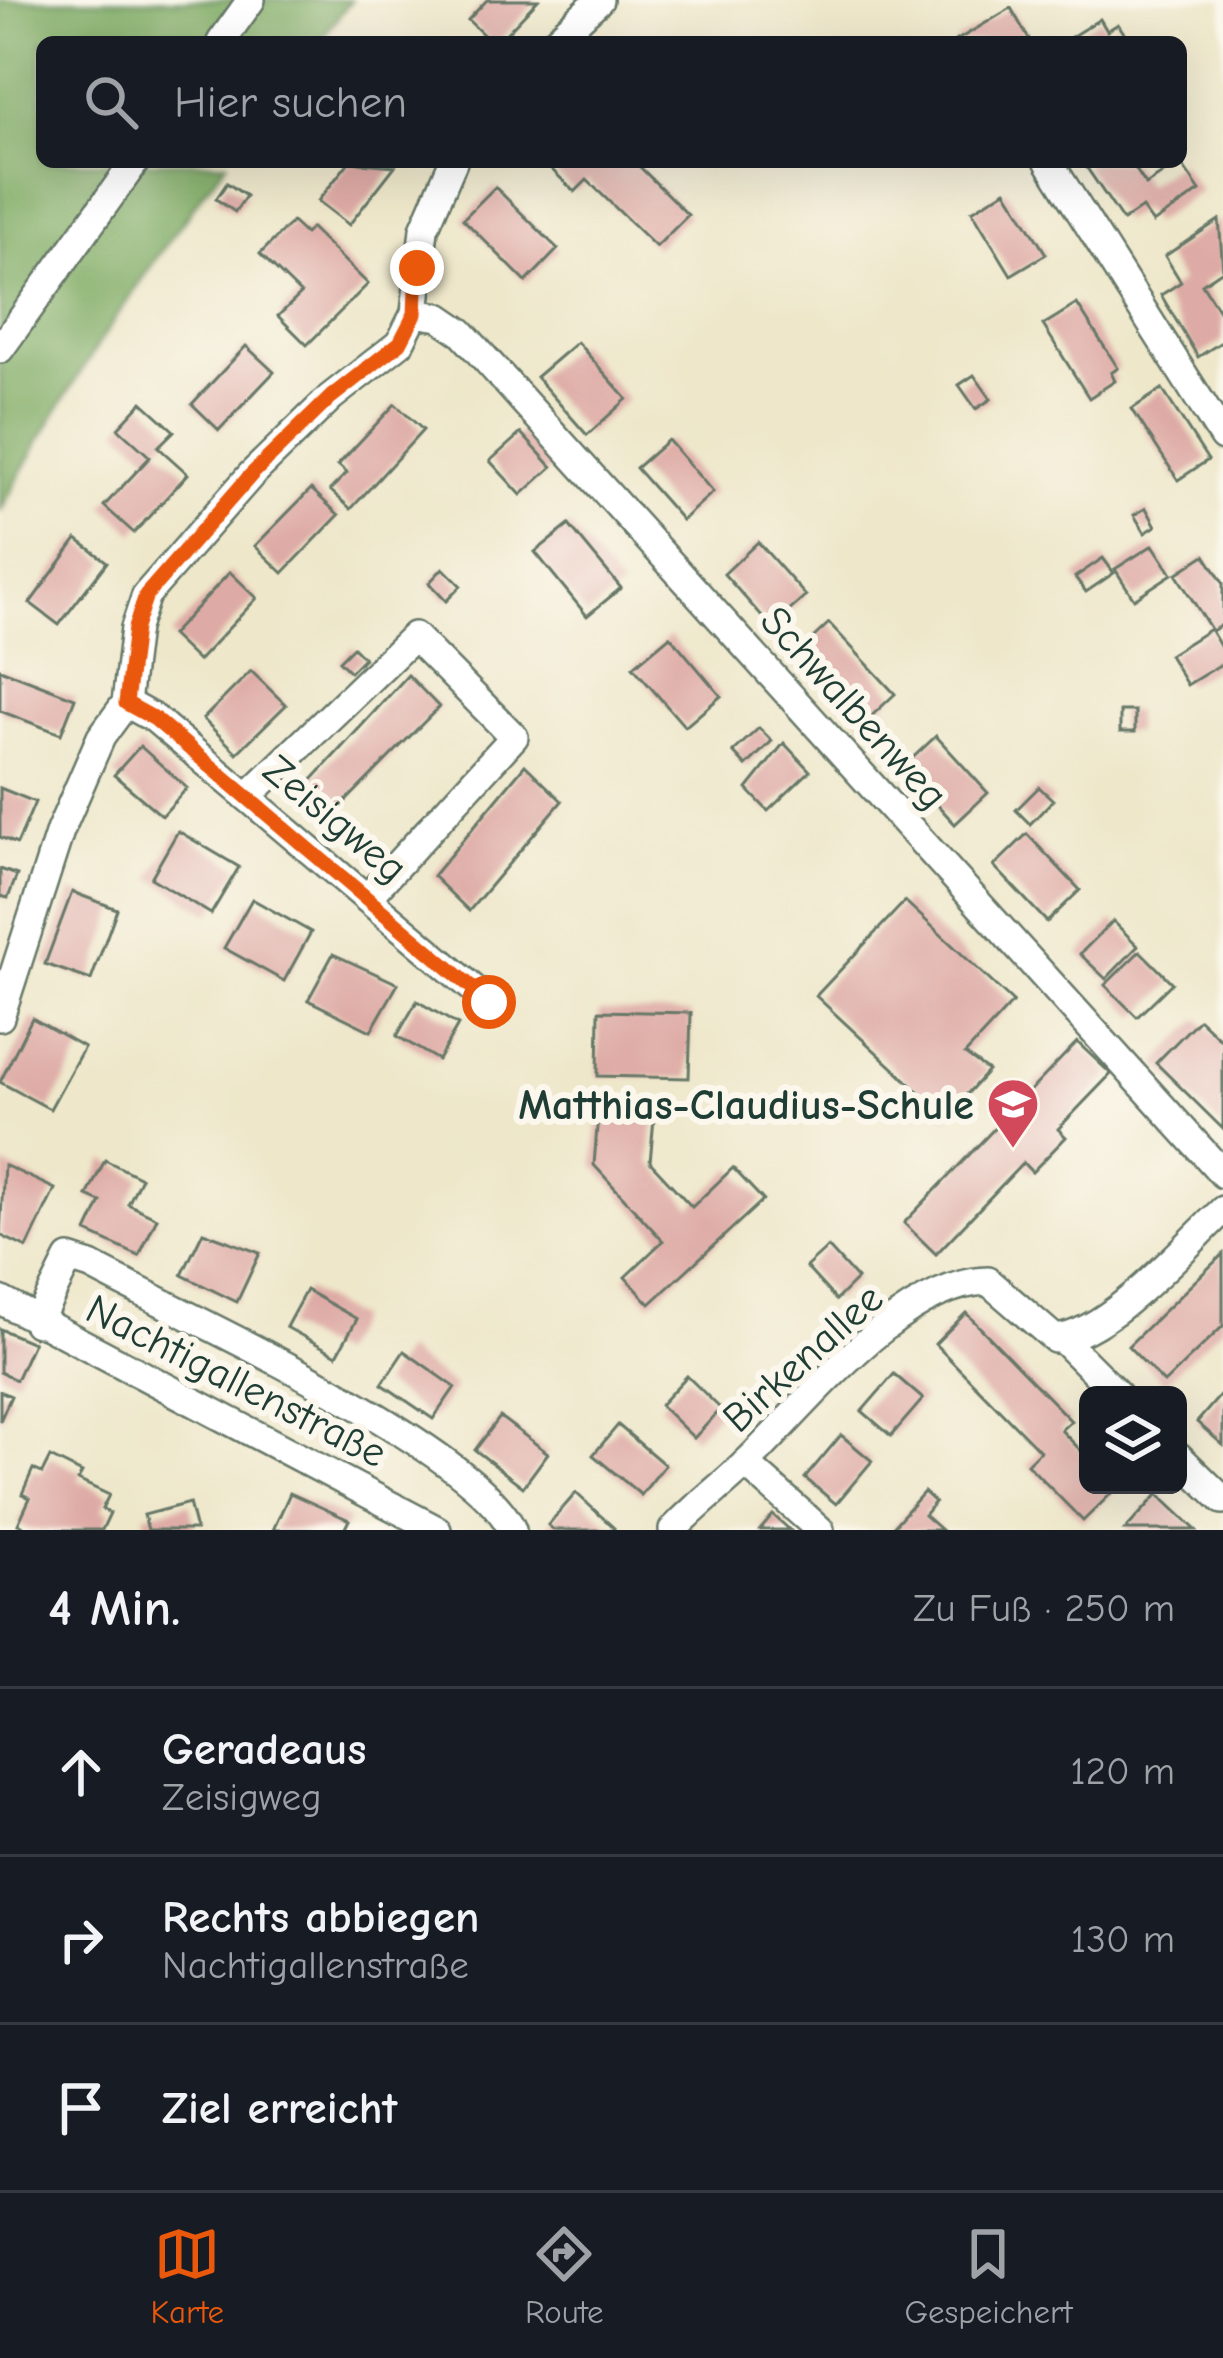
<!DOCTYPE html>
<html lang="de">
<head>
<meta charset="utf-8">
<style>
	:root { --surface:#171b24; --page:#242831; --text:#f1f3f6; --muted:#9ea1a6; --line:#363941; --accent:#ea580c }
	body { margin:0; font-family:"Comic Neue",sans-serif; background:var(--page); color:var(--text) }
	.controls { position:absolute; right:36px; bottom:36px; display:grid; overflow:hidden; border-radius:18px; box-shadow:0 12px 48px #0002 }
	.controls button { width:108px; height:108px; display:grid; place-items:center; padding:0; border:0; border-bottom:3px solid var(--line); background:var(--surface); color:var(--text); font:60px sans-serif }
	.stop { position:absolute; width:36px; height:36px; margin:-27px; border:9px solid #ea580c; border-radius:50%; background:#fff }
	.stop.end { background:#ea580c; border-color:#fff; box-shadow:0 3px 12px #0008 }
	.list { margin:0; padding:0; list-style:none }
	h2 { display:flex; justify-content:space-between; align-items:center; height:156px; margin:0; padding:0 48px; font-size:51px }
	h2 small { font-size:39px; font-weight:400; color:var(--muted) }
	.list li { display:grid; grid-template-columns:78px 1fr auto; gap:36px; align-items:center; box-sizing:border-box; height:168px; padding:0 48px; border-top:3px solid var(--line) }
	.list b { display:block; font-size:45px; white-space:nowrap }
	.list p { margin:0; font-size:39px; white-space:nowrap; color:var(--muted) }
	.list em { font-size:39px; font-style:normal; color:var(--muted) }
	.icon { flex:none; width:66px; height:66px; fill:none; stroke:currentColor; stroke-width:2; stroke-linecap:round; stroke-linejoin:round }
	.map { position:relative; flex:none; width:1223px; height:1530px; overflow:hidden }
	.search { position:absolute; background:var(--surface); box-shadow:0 12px 48px #0002; left:36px; right:36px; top:36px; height:132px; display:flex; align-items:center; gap:30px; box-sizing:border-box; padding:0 42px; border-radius:18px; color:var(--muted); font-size:45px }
	.sheet { height:660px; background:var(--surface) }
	nav { display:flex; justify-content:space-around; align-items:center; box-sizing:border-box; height:168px; border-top:3px solid var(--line); background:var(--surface); font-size:33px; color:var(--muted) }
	nav a { display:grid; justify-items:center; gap:6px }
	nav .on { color:var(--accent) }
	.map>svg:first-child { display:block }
</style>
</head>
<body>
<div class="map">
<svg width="1223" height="1530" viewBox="0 0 1223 1530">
	<rect width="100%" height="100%" fill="#fbf7ec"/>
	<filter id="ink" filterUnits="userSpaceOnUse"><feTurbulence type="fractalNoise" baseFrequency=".00833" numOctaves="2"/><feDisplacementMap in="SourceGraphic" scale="24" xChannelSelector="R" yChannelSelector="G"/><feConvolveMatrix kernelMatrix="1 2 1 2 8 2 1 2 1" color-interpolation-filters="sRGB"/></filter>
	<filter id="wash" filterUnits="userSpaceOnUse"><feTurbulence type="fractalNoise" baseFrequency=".004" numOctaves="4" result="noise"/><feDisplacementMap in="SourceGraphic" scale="48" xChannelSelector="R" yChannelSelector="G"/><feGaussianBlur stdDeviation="2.7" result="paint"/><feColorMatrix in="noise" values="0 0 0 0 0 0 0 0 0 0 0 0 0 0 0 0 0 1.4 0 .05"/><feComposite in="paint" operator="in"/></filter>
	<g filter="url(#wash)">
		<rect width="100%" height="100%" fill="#eee7ca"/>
		<path fill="#7eab63" stroke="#4e744c" stroke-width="3" d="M0 0H351L319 42H42V162H227C142 273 65 388 0 512Z"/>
		<g id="blocks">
			<g fill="#deaaa5">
				<polygon points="487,0 538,0 498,42 491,42 468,20"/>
				<polygon points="1011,8 1030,41 954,42"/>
				<polygon points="1100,19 1107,31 1118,24 1130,42 1063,42"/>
				<polygon points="349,162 395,166 349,225 318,201"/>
				<polygon points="552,162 635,162 688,215 656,247 587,180 575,192 548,166"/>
				<polygon points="1089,162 1131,162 1146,185 1180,162 1200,191 1153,223 1142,208 1123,221 1085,165"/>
				<polygon points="227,183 246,196 235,212 216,199"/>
				<polygon points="495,187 558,249 526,282 463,219"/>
				<polygon points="1006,190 1046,254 1011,275 972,211"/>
				<polygon points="1219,220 1223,270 1202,284 1223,317 1223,341 1198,357 1161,295 1181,282 1165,256"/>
				<polygon points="292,222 305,234 311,228 368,284 307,345 278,316 301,294 260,254"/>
				<polygon points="1077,304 1118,368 1111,373 1115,381 1089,398 1043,325"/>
				<polygon points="577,342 627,399 587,435 536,377"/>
				<polygon points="246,346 274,372 219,430 192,404"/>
				<polygon points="974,375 991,399 976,409 959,385"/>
				<polygon points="1162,389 1208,460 1178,480 1132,409"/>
				<polygon points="142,402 174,431 158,447 188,474 134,533 104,506 150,457 118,428"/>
				<polygon points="395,404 423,430 351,509 330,490 347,473 338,465"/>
				<polygon points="521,433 552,467 521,495 490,461"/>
				<polygon points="668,440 713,492 682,520 636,468"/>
				<polygon points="311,489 339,515 283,573 255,546"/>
				<polygon points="1146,508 1156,526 1145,533 1134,515"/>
				<polygon points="569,525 621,588 587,616 535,552"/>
				<polygon points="77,539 107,562 59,625 30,603"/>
				<polygon points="758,542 806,596 771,627 724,574"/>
				<polygon points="1153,545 1172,574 1134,599 1115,569"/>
				<polygon points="1205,555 1223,583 1223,624 1212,631 1176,574"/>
				<polygon points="1103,558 1114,573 1086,592 1075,577"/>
				<polygon points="443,568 461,586 446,601 429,583"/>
				<polygon points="230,572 257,598 198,661 171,635"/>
				<polygon points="829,623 895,694 864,723 798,652"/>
				<polygon points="1210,629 1223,651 1223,663 1187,685 1169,655"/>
				<polygon points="670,636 721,696 685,727 633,667"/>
				<polygon points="353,647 364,658 350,672 339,661"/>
				<polygon points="0,669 75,698 61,734 0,711"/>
				<polygon points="251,671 286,705 237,753 203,719"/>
				<polygon points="408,675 439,707 337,810 310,782"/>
				<rect x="1120" y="711" width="15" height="21"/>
				<polygon points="759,728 772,741 746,766 733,752"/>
				<polygon points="936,736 988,793 955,824 903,767"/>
				<polygon points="784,743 810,771 768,811 747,789"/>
				<polygon points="140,746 187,788 162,816 114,775"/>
				<polygon points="525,765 562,801 469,911 433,876"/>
				<polygon points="1039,787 1053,800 1030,824 1016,810"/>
				<polygon points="0,788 35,802 17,844 0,837"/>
				<polygon points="178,831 239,867 211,914 151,878"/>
				<polygon points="1027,834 1080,890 1047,922 994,866"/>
				<polygon points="0,869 17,875 8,898 0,896"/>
				<polygon points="72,892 117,909 91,980 45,964"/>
				<polygon points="252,899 311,932 284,981 224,948"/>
				<polygon points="905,901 1013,1002 965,1054 988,1071 946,1117 816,996"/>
				<polygon points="1113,921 1138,946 1106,979 1080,954"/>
				<polygon points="1140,951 1172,983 1137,1017 1105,985"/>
				<polygon points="333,954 398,984 371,1031 308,1000"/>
				<polygon points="417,1001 458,1025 438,1060 397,1036"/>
				<polygon points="599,1011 691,1013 689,1078 598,1076"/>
				<polygon points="32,1018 84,1047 50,1109 0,1082"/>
				<polygon points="1199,1019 1223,1042 1223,1129 1156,1063"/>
				<polygon points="1077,1042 1111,1074 1058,1129 1066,1137 1032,1172 1023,1163 936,1254 904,1223"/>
				<polygon points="598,1115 654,1119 650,1162 692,1207 733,1168 763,1200 650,1304 625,1277 663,1241 594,1165"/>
				<polygon points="105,1160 141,1178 128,1204 157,1218 139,1256 87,1232 101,1202 87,1196"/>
				<polygon points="4,1165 55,1189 27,1248 0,1235"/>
				<polygon points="203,1232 260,1253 237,1302 182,1275"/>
				<polygon points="828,1247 857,1279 836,1300 806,1267"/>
				<polygon points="1223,1254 1223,1326 1164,1383 1128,1346"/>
				<polygon points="306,1290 357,1319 337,1355 286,1327"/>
				<polygon points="966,1313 1071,1421 1061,1430 1088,1458 1088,1485 1117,1488 1083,1521 1027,1464 1040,1451 935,1344"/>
				<polygon points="0,1329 33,1343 16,1380 0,1372"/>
				<polygon points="404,1351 455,1387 433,1419 382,1384"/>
				<polygon points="894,1374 923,1399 891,1436 862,1411"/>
				<polygon points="687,1376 721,1409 694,1438 660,1405"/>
				<polygon points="0,1391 11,1396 0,1421"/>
				<polygon points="1223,1392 1223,1445 1197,1422"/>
				<polygon points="500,1417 548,1453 523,1487 475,1450"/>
				<polygon points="618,1425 665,1465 641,1495 593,1455"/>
				<polygon points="841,1435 872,1461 836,1504 805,1478"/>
				<polygon points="50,1457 82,1473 78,1480 109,1495 102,1509 110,1513 102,1530 31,1530 18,1524 30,1498 22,1494 33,1469 42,1473"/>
				<polygon points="924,1492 935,1502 924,1515 941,1530 890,1530"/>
				<polygon points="290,1493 349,1520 344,1530 273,1530"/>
				<polygon points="576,1493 614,1528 612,1530 553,1530 548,1525"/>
				<polygon points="1158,1494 1196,1530 1125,1530"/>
				<polygon points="189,1503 196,1530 148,1530 144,1515"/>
				<polygon points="773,1515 790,1530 760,1530"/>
			</g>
		</g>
	</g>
	<g filter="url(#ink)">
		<use href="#blocks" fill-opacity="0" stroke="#677868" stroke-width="3"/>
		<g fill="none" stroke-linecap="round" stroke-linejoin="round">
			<g stroke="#677868" stroke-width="32">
				<g id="minor">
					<polyline points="221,42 251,0"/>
					<polyline points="554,42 599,0"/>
					<polyline points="1049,162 1223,437"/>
					<polyline points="415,313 439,317 461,332 1223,1174"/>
					<polyline points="0,349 135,162"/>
					<polyline points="126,703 155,719 489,1002"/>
					<polyline points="247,797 414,636 514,737 367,898"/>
					<polyline points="0,1017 60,831 101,737 126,703 135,628 146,595 251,475 331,397 400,343 415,313 424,229 453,162"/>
					<polyline points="0,1300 437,1530"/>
					<path d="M37 1323 69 1259 91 1266C181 1315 476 1447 512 1530"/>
					<polyline points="1062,1339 1118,1395"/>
					<polyline points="1178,1456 1223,1500"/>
					<polyline points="746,1464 820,1530"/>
					<path d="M673 1530C696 1505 724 1485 748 1461 807 1404 900 1283 988 1281L1055 1339C1108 1335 1184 1247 1223 1210"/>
				</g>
			</g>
			<use href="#minor" stroke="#fff" stroke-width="27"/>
		</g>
	</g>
	<g fill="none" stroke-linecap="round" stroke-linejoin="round" filter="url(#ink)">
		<polyline stroke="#ea580c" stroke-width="15" points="417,268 415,314 400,343 331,397 251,475 146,595 135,628 126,703 155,719 489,1002"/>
	</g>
	<defs>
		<g id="school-pin" transform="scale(2.7)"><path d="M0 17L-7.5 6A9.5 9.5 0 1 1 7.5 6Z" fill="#d1495b" stroke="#fbf7ec"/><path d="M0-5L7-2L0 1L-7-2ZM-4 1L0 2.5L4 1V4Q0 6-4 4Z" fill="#fff"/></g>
	</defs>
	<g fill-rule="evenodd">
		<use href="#school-pin" x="1013" y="1104"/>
	</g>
	<g text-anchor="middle" stroke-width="12" stroke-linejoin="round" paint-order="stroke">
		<g font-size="42" fill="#1f3d34" stroke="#fbf7ec">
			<text transform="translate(855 707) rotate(48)" y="15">Schwalbenweg</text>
			<text transform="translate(336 818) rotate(40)" y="15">Zeisigweg</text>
			<text transform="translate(802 1357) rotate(-42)" y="15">Birkenallee</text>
			<text transform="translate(237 1380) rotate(27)" y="15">Nachtigallenstraße</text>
		</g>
		<g font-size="42" font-weight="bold" fill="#1f3d34" stroke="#fbf7ec" text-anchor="end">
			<text x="974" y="1119">Matthias-Claudius-Schule</text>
		</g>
	</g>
</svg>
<div class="controls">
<button><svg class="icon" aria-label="layers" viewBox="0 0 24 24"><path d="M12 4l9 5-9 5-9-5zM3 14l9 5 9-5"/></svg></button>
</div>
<div class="stop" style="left:489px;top:1002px"></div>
<div class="stop end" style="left:417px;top:268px"></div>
<div class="search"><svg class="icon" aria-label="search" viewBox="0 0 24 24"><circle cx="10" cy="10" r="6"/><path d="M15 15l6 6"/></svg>Hier suchen</div>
</div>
<section class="sheet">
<h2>4 Min.<small>Zu Fuß · 250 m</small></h2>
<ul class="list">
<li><svg class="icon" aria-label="ahead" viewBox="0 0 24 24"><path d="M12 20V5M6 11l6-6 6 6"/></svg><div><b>Geradeaus</b><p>Zeisigweg</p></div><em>120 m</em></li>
<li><svg class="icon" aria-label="right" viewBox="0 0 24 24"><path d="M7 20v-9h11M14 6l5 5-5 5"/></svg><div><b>Rechts abbiegen</b><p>Nachtigallenstraße</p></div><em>130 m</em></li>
<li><svg class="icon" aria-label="arrive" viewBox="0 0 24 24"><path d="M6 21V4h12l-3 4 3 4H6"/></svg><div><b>Ziel erreicht</b></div></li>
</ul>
</section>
<nav>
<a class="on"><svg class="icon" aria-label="map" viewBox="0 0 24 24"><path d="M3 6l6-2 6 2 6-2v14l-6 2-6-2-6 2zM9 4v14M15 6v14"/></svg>Karte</a>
<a><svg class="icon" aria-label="directions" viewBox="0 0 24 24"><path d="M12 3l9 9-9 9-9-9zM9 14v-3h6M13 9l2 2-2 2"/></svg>Route</a>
<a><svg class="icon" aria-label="saved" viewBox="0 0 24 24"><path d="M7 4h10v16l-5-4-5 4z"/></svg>Gespeichert</a>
</nav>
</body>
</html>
